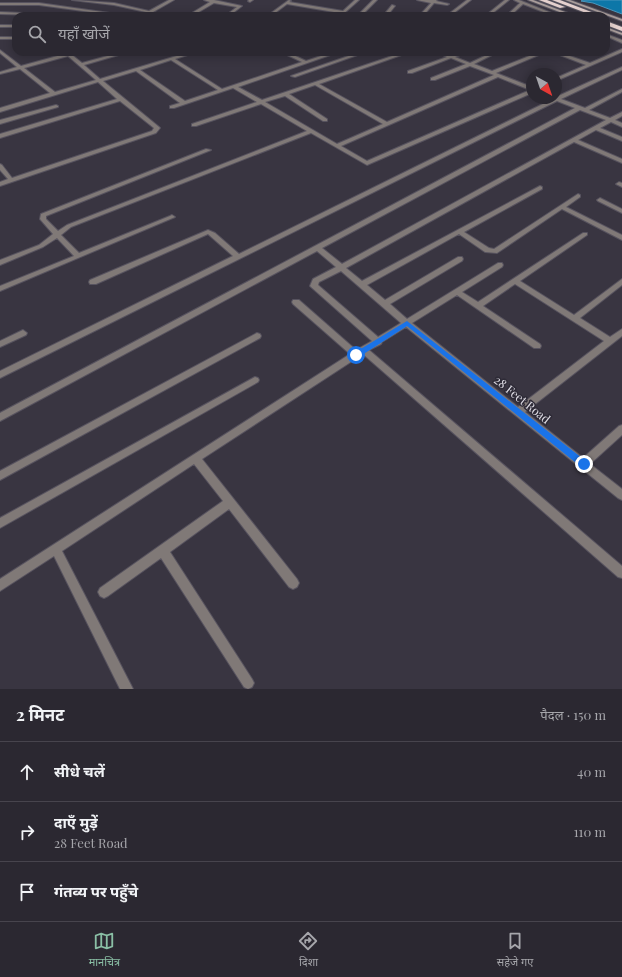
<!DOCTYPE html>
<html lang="hi">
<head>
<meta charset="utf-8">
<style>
	:root { --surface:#2b2831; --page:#37343d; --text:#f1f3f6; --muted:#a6a6ab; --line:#47444d; --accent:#8abfa5 }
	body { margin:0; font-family:"Playfair Display","Noto Sans Devanagari",serif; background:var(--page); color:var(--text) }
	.compass { position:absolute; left:526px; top:68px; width:36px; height:36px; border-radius:50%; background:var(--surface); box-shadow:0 2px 10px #0003; rotate:140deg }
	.stop { position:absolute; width:12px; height:12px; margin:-9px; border:3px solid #1a73e8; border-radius:50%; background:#fff }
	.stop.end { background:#1a73e8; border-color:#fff; box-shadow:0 1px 4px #0008 }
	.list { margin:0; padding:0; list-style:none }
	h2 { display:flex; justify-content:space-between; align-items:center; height:52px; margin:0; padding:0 16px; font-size:17px }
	h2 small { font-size:13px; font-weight:400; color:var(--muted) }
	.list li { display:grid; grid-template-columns:26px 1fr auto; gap:12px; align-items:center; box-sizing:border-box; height:60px; padding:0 16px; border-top:1px solid var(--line) }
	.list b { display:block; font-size:15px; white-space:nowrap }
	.list p { margin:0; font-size:13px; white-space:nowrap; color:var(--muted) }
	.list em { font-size:13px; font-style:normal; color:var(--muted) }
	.icon { flex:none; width:22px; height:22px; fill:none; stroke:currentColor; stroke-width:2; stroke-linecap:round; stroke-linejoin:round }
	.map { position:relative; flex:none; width:622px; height:689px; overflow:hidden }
	.search { position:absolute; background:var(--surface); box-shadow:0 2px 10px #0003; left:12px; right:12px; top:12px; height:44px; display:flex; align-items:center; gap:10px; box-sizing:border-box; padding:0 14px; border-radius:12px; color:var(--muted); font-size:15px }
	.sheet { height:232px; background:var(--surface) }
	nav { display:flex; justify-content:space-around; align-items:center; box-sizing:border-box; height:56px; border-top:1px solid var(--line); background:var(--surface); font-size:11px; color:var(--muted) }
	nav a { display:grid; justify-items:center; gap:2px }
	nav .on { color:var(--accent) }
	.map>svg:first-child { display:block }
</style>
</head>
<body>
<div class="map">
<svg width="622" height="689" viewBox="0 0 622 689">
	<rect width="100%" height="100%" fill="#393541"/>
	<polygon fill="#0d77a8" stroke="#4c96bb" points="583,0 622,0 622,14 593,3 581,1"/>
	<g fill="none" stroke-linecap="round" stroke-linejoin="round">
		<g stroke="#57535f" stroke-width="2">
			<g id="street">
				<polygon points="72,0 114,3 149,11 169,0 174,0 153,12 170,16 163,16 150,13 145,16 140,16 146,12 114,5"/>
				<polygon points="204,0 214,0 242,6 229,16 225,16 237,7 214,3 192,16 187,16 210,2"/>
				<polygon points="249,0 253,0 250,2 248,1"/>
				<polygon points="289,0 291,1 289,2 343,11 355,0 359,0 341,16 338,15 340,13 287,4 271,16 267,16"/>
				<polygon points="373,0 377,0 361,16 357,16"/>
				<polygon points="417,0 437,0 436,1 449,4 447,5 434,3 423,16 419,16 431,3"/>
				<polygon points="467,0 471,0 450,16 446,16"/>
				<polygon points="505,0 509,0 489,16 485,16"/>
				<polygon points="514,0 519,0 559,16 554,16 523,4 510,16 506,16 520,3"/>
				<polygon points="0,3 39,3 131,16 120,16 39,5 0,5"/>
				<polygon points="392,5 395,6 387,16 383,16"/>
				<polygon points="0,12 71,15 73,16 0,14"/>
				<rect x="0" y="25" width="16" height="2"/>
				<polygon points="606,34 622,40 622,43 606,36"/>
				<rect x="0" y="37" width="16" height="2"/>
				<polygon points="622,49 622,52 556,81 556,78 586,65 552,52 558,52 590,63"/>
				<path d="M0 50 21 66 72 52H79L72 55 82 63 122 52H129L84 65 100 79 190 52H197L175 59 222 89 302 62 281 52H287L306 61 333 52H339L238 87 262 100 404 52H410L319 84 387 122 494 75 470 66 435 80H431V78L466 64 451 58 412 73H408V71L447 57 437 52H443L451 55 461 52H467L455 57 470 63 493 52H498L474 64 492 71 537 53 541 54 496 73 532 87V93L367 165 311 133 71 227 61 235 79 253 170 216 172 215 175 217 0 291V286L74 256 57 238 43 247 0 265V260L39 245 53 234 40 219 41 214 206 149 211 150 46 216V219L58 231 67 225 307 131 261 104 196 126H192V124L257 102 233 88 174 108H170V106L180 103 136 71 103 81 159 127 160 128 156 133 0 186V182L8 179 0 170V164L2 165 12 178 152 131 154 128 120 101 0 138V134L117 99 98 82 0 112V108L50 93 20 69 0 74V72L17 67 0 53ZM68 56 96 80 55 92 24 68ZM171 60 218 90 185 101 140 70ZM498 77 530 90 367 161 341 146ZM315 85 383 124 337 144 265 102 285 96 323 121H327V119L289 94Z"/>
				<polygon points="360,52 366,52 295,77 291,76"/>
				<path d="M622 67V70L561 99 585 108 622 89V92L589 110 610 118 622 112V116L615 120 622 123V127L611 122 600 128 622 137V141L596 130 578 140 622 159V163L574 142 346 268 362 281 540 186 542 187V189L464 232 489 248 494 249 578 194 580 195V197L566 207 622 235V240L562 209 497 253 485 252 459 234 367 285 385 300 458 257H462L463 259 462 261 390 304 407 319 498 263H502L503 265 502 267 462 292 478 302 583 233H587V235L520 281 574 315 622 279V285L580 318 610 337 622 329V336L525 412 583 458 619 426 622 425V435L590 464 622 489V500L618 498 406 327 382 342 381 344 369 350 622 566V578L618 577 363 354 202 459 297 579 299 583 297 587 293 589 289 587 229 509 170 552 252 679 254 683 252 687 248 689 244 687 161 558 108 596 104 598 100 596 98 592 100 588 223 501 194 464 62 551 133 689H120L54 556 0 591V579L350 354 293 304 292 302 293 300H299L356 350 372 341 310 286 313 279 336 267 317 251 0 421V413L575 108 557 101 0 378V371L233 256 208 234 96 284H90L89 282 90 280 208 230 215 233 239 254 553 99V98H556V97ZM580 110 606 120 342 264 322 248ZM341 271 401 323 378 337 318 285 319 282ZM515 284 604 341 518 407 412 323 457 295 534 348H540L541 346 540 344 483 306Z"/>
				<polygon points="56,105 58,106 58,107 0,124 0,120"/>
				<polygon points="619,182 622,183 622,187 616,184"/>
				<polygon points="600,198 622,209 622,213 598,201 597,200"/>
				<polygon points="23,330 27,333 26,335 0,347 0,341"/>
				<polygon points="257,333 260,334 261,336 260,338 0,480 0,471"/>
				<polygon points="255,377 258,378 259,380 258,382 0,528 0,518"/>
			</g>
		</g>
		<g stroke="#57535f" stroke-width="2">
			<g id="secondary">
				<polygon points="528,0 533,0 576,16 570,16"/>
				<polygon points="565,0 570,0 622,19 622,21"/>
				<polygon points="606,27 622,33 622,35 606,29"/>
			</g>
		</g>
		<g stroke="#57535f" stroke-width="2">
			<g id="highway">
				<polygon points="539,0 547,0 565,7 560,8"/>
				<polygon points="552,0 560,0 602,16 594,16"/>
				<polygon points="606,21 622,27 622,31 606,25"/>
			</g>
		</g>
		<use href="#street" fill="#807977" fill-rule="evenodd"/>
		<use href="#secondary" fill="#a99d9b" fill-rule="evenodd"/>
		<use href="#highway" fill="#e6d2cf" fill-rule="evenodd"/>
	</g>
	<polygon fill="#1a73e8" points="407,321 587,462 587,467 581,467 407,326 359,357 354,357 354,353"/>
	<g text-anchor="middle" stroke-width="3" stroke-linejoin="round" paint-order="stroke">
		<g font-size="12" fill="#e0dee6" stroke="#2e2b37">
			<text transform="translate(522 400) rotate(39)" y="4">28 Feet Road</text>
		</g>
	</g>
</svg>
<svg class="compass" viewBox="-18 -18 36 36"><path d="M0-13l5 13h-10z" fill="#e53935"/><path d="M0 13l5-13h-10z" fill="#a6a6ab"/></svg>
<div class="stop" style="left:356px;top:355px"></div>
<div class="stop end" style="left:584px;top:464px"></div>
<div class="search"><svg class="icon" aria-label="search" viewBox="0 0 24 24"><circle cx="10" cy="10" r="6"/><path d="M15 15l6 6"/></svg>यहाँ खोजें</div>
</div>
<section class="sheet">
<h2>2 मिनट<small>पैदल · 150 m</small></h2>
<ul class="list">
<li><svg class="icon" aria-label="ahead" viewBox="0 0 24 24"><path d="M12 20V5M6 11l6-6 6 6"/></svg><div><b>सीधे चलें</b></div><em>40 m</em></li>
<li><svg class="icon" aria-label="right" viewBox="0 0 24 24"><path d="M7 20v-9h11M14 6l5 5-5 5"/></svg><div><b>दाएँ मुड़ें</b><p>28 Feet Road</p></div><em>110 m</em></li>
<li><svg class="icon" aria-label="arrive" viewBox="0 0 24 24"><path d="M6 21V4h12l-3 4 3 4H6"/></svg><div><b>गंतव्य पर पहुँचे</b></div></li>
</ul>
</section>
<nav>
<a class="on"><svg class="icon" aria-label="map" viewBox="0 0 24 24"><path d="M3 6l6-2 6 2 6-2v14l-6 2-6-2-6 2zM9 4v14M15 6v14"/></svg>मानचित्र</a>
<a><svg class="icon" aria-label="directions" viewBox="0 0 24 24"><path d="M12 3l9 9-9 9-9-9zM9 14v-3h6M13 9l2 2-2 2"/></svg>दिशा</a>
<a><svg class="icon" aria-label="saved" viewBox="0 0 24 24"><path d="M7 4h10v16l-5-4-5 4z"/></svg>सहेजे गए</a>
</nav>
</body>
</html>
